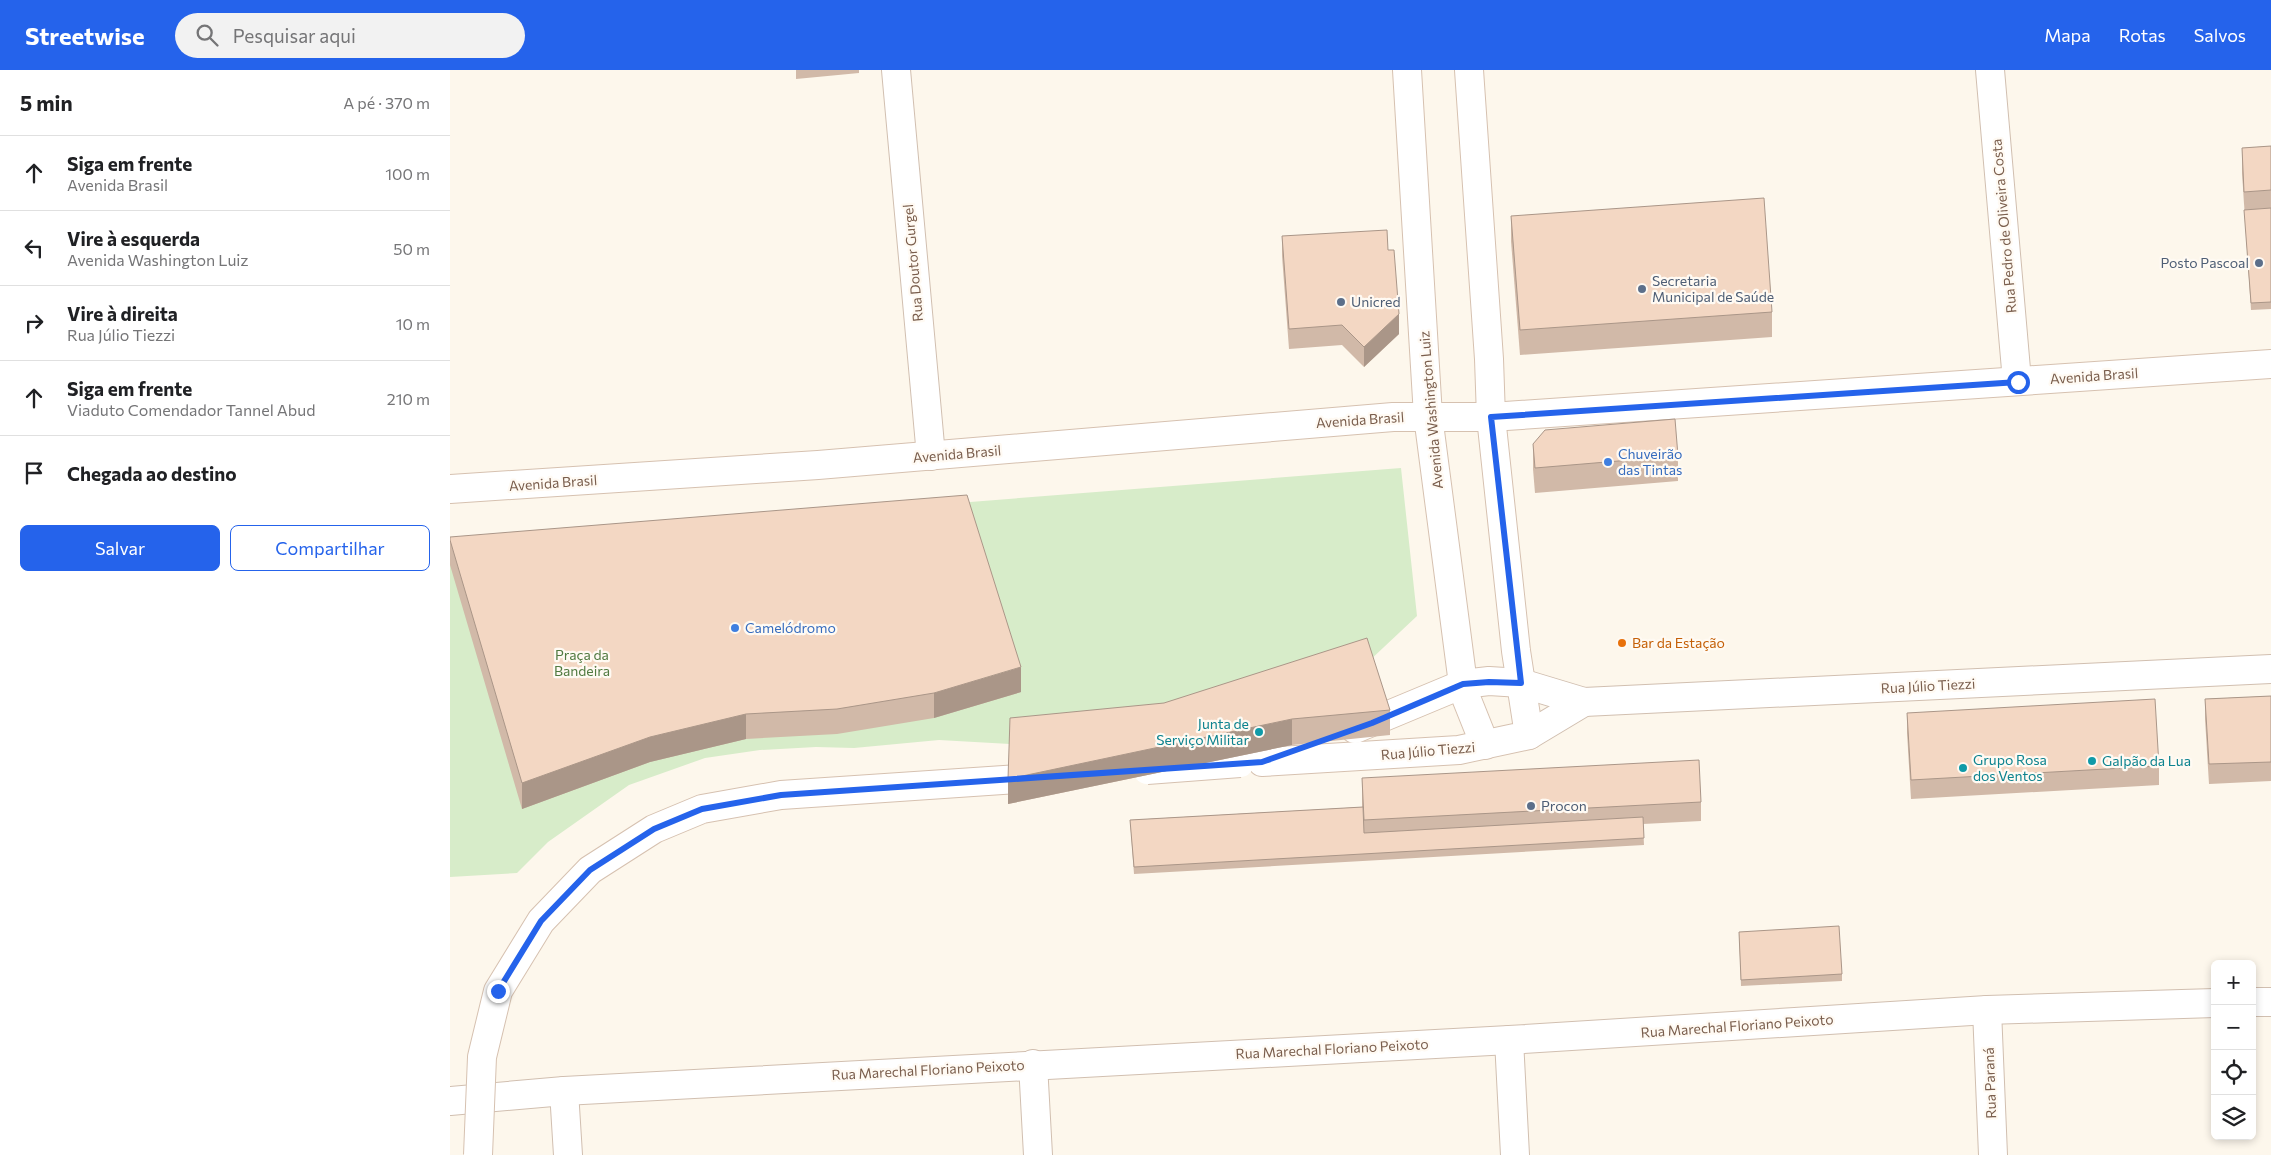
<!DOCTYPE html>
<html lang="pt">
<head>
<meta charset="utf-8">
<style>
	:root { --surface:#fff; --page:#f2f2f2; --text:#202124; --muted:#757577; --line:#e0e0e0; --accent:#2563eb }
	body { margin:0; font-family:Commissioner,sans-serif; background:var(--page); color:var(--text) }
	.controls { position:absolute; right:15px; bottom:15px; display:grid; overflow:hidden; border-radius:8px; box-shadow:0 2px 8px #0003 }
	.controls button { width:45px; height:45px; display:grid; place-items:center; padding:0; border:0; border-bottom:1px solid var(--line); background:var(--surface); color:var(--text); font:25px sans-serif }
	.stop { position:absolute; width:15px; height:15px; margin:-11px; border:4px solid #2563eb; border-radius:50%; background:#fff }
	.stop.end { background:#2563eb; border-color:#fff; box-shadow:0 1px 5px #0008 }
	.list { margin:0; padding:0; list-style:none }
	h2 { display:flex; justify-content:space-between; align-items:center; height:65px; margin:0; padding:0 20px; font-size:21px }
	h2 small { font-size:16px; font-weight:400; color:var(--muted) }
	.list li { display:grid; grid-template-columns:32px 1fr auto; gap:15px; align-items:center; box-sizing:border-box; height:75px; padding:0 20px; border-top:1px solid var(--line) }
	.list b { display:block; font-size:19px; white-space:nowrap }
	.list p { margin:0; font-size:16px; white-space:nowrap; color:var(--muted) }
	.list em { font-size:16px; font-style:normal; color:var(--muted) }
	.actions { display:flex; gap:10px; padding:15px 20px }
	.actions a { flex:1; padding:11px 0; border:1px solid var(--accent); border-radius:8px; text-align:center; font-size:18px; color:var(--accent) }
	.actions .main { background:var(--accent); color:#fff }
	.icon { flex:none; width:28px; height:28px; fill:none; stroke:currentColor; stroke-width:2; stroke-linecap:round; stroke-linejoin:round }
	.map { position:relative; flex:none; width:1821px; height:1085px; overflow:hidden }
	header { display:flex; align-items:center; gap:30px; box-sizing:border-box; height:70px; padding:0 25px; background:var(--accent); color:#fff }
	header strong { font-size:24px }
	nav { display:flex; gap:28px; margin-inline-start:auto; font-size:18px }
	.search { width:350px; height:45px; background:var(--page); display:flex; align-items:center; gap:12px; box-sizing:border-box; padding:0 18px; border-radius:28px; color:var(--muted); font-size:19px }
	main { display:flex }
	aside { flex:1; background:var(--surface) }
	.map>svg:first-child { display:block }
</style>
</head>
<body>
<header>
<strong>Streetwise</strong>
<div class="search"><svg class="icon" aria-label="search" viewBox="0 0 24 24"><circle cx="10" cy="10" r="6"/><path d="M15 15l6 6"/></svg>Pesquisar aqui</div>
<nav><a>Mapa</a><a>Rotas</a><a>Salvos</a></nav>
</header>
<main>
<aside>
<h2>5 min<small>A pé · 370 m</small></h2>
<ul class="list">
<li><svg class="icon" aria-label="ahead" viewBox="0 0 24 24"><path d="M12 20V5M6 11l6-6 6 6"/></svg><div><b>Siga em frente</b><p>Avenida Brasil</p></div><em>100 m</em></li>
<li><svg class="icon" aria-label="left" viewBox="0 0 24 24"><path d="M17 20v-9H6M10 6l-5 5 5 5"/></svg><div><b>Vire à esquerda</b><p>Avenida Washington Luiz</p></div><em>50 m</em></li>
<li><svg class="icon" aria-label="right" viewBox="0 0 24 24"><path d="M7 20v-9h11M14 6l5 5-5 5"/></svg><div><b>Vire à direita</b><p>Rua Júlio Tiezzi</p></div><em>10 m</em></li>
<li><svg class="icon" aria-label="ahead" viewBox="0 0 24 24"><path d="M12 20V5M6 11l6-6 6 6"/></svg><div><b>Siga em frente</b><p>Viaduto Comendador Tannel Abud</p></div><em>210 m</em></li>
<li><svg class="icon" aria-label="arrive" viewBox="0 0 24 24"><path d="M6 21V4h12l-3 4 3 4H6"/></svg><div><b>Chegada ao destino</b></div></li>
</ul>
<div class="actions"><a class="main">Salvar</a><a>Compartilhar</a></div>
</aside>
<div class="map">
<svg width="1821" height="1085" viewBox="0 0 1821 1085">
	<rect width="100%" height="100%" fill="#fdf7ec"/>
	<polygon fill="#d7ecc9" points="951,398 967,546 917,593 560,674 489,670 404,678 366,677 310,680 255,688 179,715 98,772 67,803 0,807 0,473"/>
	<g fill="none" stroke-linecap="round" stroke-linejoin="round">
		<g stroke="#d1bfb0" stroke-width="30">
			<g id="street">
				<polyline points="446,0 481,386"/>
				<polyline points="1540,0 1567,311"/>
				<polyline points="1071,613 1134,632 1821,599"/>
				<polyline points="1079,665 1134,632"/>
				<polyline points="1802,932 1821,932"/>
				<polyline points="1537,940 1543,1085"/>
				<polyline points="1059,970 1065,1085"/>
				<polyline points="583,994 588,1085"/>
				<polyline points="114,1021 118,1085"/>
				<polyline points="0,1031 114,1021 1059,970 1537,940 1765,933"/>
			</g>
		</g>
		<g stroke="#d6c1b0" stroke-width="30">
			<g id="secondary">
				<polyline points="957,0 978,346 1013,614 1015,625 1035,675"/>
				<polyline points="0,419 368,395 943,347 1041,347 1821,294"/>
				<polyline points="905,659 1013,614 1039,611 1071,613"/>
				<polyline points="812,692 1009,680 1079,665 1066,581 1041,347 1039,289 1019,0"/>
			</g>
		</g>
		<use href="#street" stroke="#fff" stroke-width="28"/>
		<use href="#secondary" stroke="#fff" stroke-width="28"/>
		<g stroke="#d6c1b0" stroke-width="30" stroke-linecap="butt">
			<g id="secondary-bridge">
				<polyline points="697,700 790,693"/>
				<polyline points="28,1085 32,987 48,921 91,851 140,800 204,759 252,739 331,725 597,707"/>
			</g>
		</g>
		<use href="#secondary-bridge" stroke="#fff" stroke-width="28"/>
	</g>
	<g fill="#d1b9a8">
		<polygon points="346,0 409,0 409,3 346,9"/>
		<polygon points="1821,76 1821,239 1801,240 1792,103 1792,78"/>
		<polygon points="1061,146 1322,242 1322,267 1070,285 1061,171"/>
		<polygon points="832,166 938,180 949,264 914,297 892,275 839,279 832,186"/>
		<polygon points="1083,374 1228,386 1228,411 1085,423 1083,399"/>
		<polygon points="0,467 571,622 484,648 387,664 296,669 200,692 72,739 0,495"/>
		<polygon points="1821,626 1821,711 1759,714 1755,649 1755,629"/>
		<polygon points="940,640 940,665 842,675 558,734 560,648"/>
		<polygon points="1457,643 1709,696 1709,715 1461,729 1457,663"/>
		<polygon points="912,708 1251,732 1251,751 1193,754 1194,775 684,804 680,750 912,737"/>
		<polygon points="1289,862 1392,904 1392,911 1291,916"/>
	</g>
	<g fill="#aa9688">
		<polygon points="949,244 949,264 914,297 914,277"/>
		<polygon points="571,597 571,622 484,648 484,623"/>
		<polygon points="296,644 296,669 200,692 72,739 72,713 200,667"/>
		<polygon points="842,649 842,675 558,734 558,709"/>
	</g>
	<g fill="#f3d7c3" stroke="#aa9688">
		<polygon points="1821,76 1821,120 1794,122 1792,78"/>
		<polygon points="1314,128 1322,242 1070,260 1061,146"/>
		<polygon points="1821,138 1821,232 1801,233 1794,140"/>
		<polygon points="937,160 938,180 944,180 949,244 914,277 892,255 839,259 832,166"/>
		<polygon points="1225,349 1228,386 1085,398 1083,374 1095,360"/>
		<polygon points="517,425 571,597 484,623 387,639 296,644 200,667 72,713 0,470 0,467"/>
		<polygon points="917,568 940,640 842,649 558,709 560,648 714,633"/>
		<polygon points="1821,626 1821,692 1759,694 1755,629"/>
		<polygon points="1705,629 1709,696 1461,710 1457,643"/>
		<polygon points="1249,690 1251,732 914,750 912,708"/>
		<polygon points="913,737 914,763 1193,747 1194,768 684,797 680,750"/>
		<polygon points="1389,856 1392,904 1291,910 1289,862"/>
	</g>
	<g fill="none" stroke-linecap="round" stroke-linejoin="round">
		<polyline stroke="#2563eb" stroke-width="6" points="48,921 91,851 140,800 204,759 252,739 331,725 812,692 922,653 1013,614 1039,612 1071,613 1041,347 1568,312"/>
	</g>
	<g fill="#5c6f8a" stroke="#fffaf3" stroke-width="2">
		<circle cx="1809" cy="193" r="5"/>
		<circle cx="1192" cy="219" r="5"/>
		<circle cx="891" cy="232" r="5"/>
		<circle cx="1081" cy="736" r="5"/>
	</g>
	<g fill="#3f7fe0" stroke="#fffaf3" stroke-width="2">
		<circle cx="1158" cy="392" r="5"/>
		<circle cx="285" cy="558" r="5"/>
	</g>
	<circle fill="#e8710a" stroke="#fffaf3" stroke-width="2" cx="1172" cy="573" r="5"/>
	<g fill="#0f9aa8" stroke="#fffaf3" stroke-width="2">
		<circle cx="809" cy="662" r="5"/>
		<circle cx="1642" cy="691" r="5"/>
		<circle cx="1513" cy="698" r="5"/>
	</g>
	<g text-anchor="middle" stroke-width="4.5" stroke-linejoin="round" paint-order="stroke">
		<g font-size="14" fill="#7a5e4d" stroke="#fffaf3">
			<text transform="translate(1554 156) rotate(-95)" y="5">Rua Pedro de Oliveira Costa</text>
			<text transform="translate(463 193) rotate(-95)" y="5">Rua Doutor Gurgel</text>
			<text transform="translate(1644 306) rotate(-4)" y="5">Avenida Brasil</text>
			<text transform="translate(981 340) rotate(-95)" y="5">Avenida Washington Luiz</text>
			<text transform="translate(910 350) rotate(-4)" y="5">Avenida Brasil</text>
			<text transform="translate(507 384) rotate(-5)" y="5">Avenida Brasil</text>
			<text transform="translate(103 413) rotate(-4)" y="5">Avenida Brasil</text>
			<text transform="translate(1478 616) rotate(-3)" y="5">Rua Júlio Tiezzi</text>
			<text transform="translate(978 681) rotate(-5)" y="5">Rua Júlio Tiezzi</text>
			<text transform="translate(1287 956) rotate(-4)" y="5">Rua Marechal Floriano Peixoto</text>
			<text transform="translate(882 979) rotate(-3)" y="5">Rua Marechal Floriano Peixoto</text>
			<text transform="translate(478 1000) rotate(-3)" y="5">Rua Marechal Floriano Peixoto</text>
			<text transform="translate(1540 1013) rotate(-92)" y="5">Rua Paraná</text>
		</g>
		<g font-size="14" fill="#4e5e75" stroke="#fffaf3" text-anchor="start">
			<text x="1799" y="198" text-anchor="end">Posto Pascoal</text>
			<text x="1202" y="216">Secretaria<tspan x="1202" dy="16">Municipal de Saúde</tspan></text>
			<text x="901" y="237">Unicred</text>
			<text x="1091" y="741">Procon</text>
		</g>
		<g font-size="14" fill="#366cbe" stroke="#fffaf3" text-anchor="start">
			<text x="1168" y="389">Chuveirão<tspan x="1168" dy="16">das Tintas</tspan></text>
			<text x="295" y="563">Camelódromo</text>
		</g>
		<g font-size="14" fill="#c56008" stroke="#fffaf3" text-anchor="start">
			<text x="1182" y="578">Bar da Estação</text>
		</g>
		<g font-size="14" fill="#517a41" stroke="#fffaf3">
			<text x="132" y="590">Praça da<tspan x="132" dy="16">Bandeira</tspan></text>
		</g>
		<g font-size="14" fill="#0d838f" stroke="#fffaf3" text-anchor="start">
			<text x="799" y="659" text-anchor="end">Junta de<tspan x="799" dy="16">Serviço Militar</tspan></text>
			<text x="1523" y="695">Grupo Rosa<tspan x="1523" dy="16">dos Ventos</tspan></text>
			<text x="1652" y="696">Galpão da Lua</text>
		</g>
	</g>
</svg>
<div class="controls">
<button>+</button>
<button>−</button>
<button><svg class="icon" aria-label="locate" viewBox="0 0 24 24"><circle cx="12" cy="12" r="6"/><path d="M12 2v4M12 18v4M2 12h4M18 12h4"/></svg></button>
<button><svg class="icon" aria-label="layers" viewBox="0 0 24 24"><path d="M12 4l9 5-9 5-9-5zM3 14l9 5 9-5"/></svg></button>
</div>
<div class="stop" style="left:1568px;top:312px"></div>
<div class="stop end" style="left:48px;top:921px"></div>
</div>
</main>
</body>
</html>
